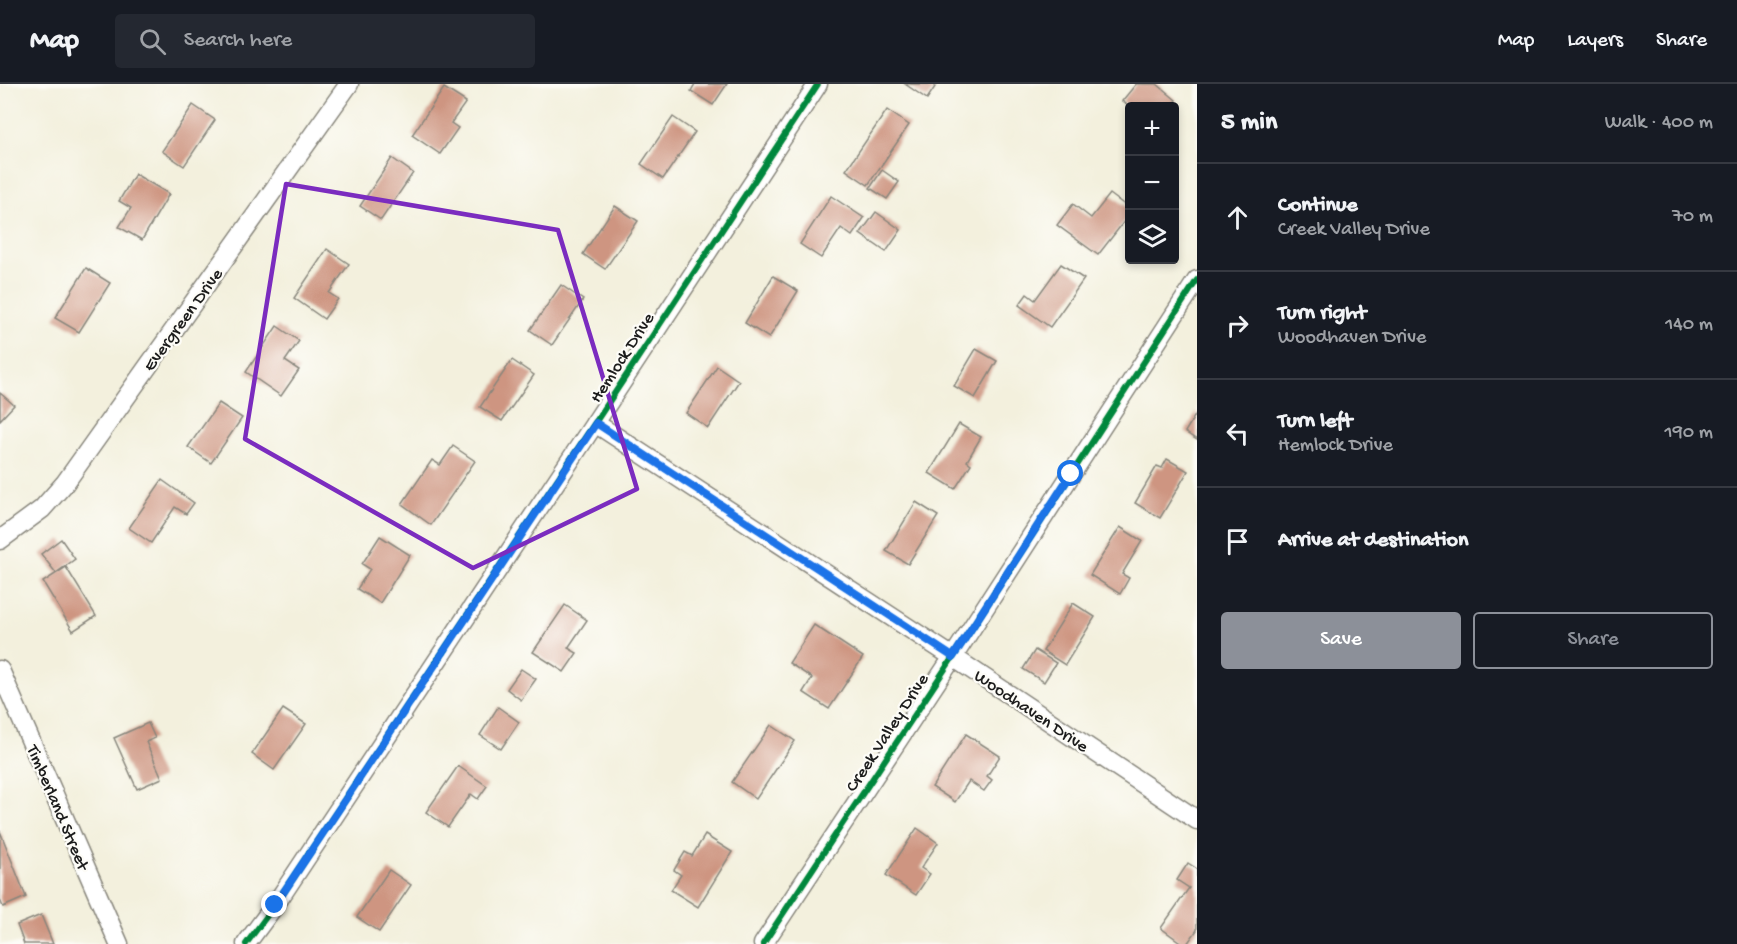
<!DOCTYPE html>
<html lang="en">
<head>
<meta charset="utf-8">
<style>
	:root { --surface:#171b24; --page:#242831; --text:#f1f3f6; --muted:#9ea1a6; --line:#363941; --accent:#8c9099 }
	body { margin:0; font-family:"Gochi Hand",sans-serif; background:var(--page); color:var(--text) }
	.controls { position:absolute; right:18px; top:18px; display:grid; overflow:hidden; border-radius:6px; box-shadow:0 3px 9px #0003 }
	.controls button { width:54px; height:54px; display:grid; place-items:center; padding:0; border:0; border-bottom:2px solid var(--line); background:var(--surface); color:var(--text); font:30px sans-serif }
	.stop { position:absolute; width:18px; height:18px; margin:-14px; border:4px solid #1a73e8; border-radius:50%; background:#fff }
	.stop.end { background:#1a73e8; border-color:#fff; box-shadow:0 2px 6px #0008 }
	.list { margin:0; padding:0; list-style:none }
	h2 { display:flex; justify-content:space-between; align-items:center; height:78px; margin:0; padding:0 24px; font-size:26px }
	h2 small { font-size:20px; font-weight:400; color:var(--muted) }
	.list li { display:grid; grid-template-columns:39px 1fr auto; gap:18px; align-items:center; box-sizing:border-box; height:108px; padding:0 24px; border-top:2px solid var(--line) }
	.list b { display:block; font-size:22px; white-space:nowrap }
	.list p { margin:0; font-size:20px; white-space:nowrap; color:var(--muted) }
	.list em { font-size:20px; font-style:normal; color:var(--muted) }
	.actions { display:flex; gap:12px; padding:18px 24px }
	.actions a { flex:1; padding:14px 0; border:2px solid var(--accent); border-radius:6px; text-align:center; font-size:21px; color:var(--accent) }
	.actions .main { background:var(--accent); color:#fff }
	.icon { flex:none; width:33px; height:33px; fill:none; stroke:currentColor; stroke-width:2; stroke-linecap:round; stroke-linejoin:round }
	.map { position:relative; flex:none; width:1197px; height:860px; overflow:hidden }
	header { display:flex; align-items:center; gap:36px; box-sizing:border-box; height:84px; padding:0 30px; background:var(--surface); border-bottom:2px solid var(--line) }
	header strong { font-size:28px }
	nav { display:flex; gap:33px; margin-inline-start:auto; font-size:21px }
	.search { width:420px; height:54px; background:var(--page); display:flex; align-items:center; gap:15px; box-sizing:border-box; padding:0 21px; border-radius:6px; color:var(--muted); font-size:22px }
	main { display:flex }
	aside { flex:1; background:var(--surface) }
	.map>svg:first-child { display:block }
</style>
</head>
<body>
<header>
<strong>Map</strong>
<div class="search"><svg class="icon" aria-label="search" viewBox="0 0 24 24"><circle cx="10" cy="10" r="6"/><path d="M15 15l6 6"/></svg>Search here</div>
<nav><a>Map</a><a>Layers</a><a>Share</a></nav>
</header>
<main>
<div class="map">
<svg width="1197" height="860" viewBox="0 0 1197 860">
	<rect width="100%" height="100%" fill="#fdfcf7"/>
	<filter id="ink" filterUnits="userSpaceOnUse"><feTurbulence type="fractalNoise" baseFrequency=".0167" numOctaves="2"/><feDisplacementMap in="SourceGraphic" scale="12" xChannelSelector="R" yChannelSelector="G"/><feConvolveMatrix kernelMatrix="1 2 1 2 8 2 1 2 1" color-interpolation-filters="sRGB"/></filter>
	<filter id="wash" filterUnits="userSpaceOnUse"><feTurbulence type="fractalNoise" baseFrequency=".008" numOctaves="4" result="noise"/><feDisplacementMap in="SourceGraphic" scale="24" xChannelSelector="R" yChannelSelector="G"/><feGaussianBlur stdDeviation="1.35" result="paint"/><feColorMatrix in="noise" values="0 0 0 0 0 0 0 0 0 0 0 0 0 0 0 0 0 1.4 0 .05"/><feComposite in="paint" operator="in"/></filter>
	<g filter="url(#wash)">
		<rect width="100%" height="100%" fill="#f3f0dd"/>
		<g id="blocks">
			<g fill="#ce9581">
				<polygon points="695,0 727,0 713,21 691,7"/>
				<polygon points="905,0 937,0 927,15"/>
				<polygon points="1136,0 1157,0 1176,16 1171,22 1129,22 1122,17"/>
				<polygon points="444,4 466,18 451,39 458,44 440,70 412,51"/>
				<polygon points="193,21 215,36 184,82 162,67"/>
				<polygon points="887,26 909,41 868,101 846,86"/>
				<polygon points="673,33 695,48 663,95 641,80"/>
				<polygon points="392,74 413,89 381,136 360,122"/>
				<polygon points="882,86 899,98 887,115 870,104"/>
				<polygon points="135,90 169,110 142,156 119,143 131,124 119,117"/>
				<polygon points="1110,110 1130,125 1130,130 1098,171 1057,141 1073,120 1091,134"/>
				<polygon points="831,112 864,134 852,152 841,144 821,174 800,160"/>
				<polygon points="615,122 638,137 605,185 583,170"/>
				<polygon points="876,128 901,146 886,168 860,150"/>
				<polygon points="327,165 349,180 329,209 338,215 324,235 294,214"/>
				<polygon points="1061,180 1084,195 1050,243 1019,221 1027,210 1035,216"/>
				<polygon points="86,184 110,199 79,248 55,234"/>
				<polygon points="773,192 798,207 769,254 745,239"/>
				<polygon points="561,201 583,216 552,261 530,246"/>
				<polygon points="277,242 299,257 285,277 299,286 281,312 246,288"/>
				<polygon points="976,265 997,277 975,314 954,302"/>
				<polygon points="512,276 534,291 502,337 480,323"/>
				<polygon points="717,282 739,297 708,344 686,329"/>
				<polygon points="0,309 14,321 0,336"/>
				<polygon points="219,319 242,334 211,379 188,363"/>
				<polygon points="1197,328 1197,356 1185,348"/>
				<polygon points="959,340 981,353 967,377 971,380 955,405 929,389"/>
				<polygon points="453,362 475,377 431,441 402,420 432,376 440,381"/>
				<polygon points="1167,375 1188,387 1160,434 1135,419 1157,382 1162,384"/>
				<polygon points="162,396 194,419 186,430 175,423 151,459 129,444"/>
				<polygon points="916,418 938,432 908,480 886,467"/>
				<polygon points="1120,443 1142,457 1122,490 1129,494 1120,510 1090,491"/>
				<polygon points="380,452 410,471 380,519 357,505 370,485 362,480"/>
				<polygon points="61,455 75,475 56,489 41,470"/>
				<polygon points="66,483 96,532 73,547 43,498"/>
				<polygon points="1073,519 1095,533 1065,581 1043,567"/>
				<polygon points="565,521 587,536 568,564 577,569 564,588 533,568"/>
				<polygon points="814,541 863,573 829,625 803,608 812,594 789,579"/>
				<polygon points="1035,566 1056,579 1044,598 1023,585"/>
				<polygon points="521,585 536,595 521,616 507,605"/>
				<polygon points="498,623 519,638 501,665 480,651"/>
				<polygon points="283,625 306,640 274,686 252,670"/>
				<polygon points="148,639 155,654 146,658 162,694 137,705 114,654"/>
				<polygon points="771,641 795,657 756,715 732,698"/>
				<polygon points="966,650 1000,672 987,692 992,696 984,707 969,697 955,718 932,703"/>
				<polygon points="458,682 487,702 478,715 471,710 448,743 426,728"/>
				<polygon points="917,744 938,759 921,784 930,790 916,811 886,791"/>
				<polygon points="0,747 26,813 3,823 0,816"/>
				<polygon points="705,751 732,768 698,823 671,806 681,791 674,786 685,768 692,772"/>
				<polygon points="1188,779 1197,785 1197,846 1187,860 1183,860 1161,844 1189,804 1177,796"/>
				<polygon points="389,786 411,801 379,848 357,833"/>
				<polygon points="41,831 53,860 24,860 17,841"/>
			</g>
		</g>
	</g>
	<g filter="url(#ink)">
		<use href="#blocks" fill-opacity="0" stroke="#88867c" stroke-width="1.5"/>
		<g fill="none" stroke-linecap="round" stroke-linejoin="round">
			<g stroke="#88867c" stroke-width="21">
				<g id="street">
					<polyline points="595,339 953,573 1197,736"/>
					<polyline points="0,456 42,425 65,399 349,0"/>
					<polyline points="0,586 119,860"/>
					<polyline points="246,860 275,821 595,339 818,0"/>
					<polyline points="763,860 953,573 1197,196"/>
				</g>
			</g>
			<use href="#street" stroke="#fff" stroke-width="18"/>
			<g stroke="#fdfcf7" stroke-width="10">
				<g id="cycleway">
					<polyline points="246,860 275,821 595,339 818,0"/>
					<polyline points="763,860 953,573 1197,196"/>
				</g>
			</g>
			<use href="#cycleway" stroke="#00873e" stroke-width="6"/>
		</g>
	</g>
	<g fill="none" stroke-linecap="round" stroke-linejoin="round" filter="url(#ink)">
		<polyline stroke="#1a73e8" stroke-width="8" points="275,821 596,339 953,573 1071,390"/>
	</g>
	<path fill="none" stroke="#7b2cbf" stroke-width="4.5" stroke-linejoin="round" d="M286 100 558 146 637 405 473 484 245 355Z"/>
	<g text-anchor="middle" stroke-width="4.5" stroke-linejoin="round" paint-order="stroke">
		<g font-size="18" fill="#1c1c1c" stroke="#fdfcf7">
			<text transform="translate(182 235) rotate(-54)" y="6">Evergreen Drive</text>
			<text transform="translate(621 273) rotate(-57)" y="6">Hemlock Drive</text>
			<text transform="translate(1032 626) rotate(34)" y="6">Woodhaven Drive</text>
			<text transform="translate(886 648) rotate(-57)" y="6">Creek Valley Drive</text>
			<text transform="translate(59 723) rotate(67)" y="6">Timberland Street</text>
		</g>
	</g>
</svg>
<div class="controls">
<button>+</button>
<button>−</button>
<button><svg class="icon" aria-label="layers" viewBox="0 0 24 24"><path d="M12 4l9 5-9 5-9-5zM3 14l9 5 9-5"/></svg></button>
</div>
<div class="stop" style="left:1071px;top:390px"></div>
<div class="stop end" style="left:275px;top:821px"></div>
</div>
<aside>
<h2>5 min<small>Walk · 400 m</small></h2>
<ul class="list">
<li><svg class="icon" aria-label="ahead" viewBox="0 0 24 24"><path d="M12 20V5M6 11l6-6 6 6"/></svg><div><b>Continue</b><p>Creek Valley Drive</p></div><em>70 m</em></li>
<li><svg class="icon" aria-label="right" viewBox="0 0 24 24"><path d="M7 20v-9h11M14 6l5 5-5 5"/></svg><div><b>Turn right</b><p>Woodhaven Drive</p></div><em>140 m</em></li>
<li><svg class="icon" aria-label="left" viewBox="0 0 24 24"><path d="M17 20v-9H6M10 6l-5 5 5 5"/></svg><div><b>Turn left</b><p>Hemlock Drive</p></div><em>190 m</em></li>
<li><svg class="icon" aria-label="arrive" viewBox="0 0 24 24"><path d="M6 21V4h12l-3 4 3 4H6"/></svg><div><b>Arrive at destination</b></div></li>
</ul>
<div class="actions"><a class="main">Save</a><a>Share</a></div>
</aside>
</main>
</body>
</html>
